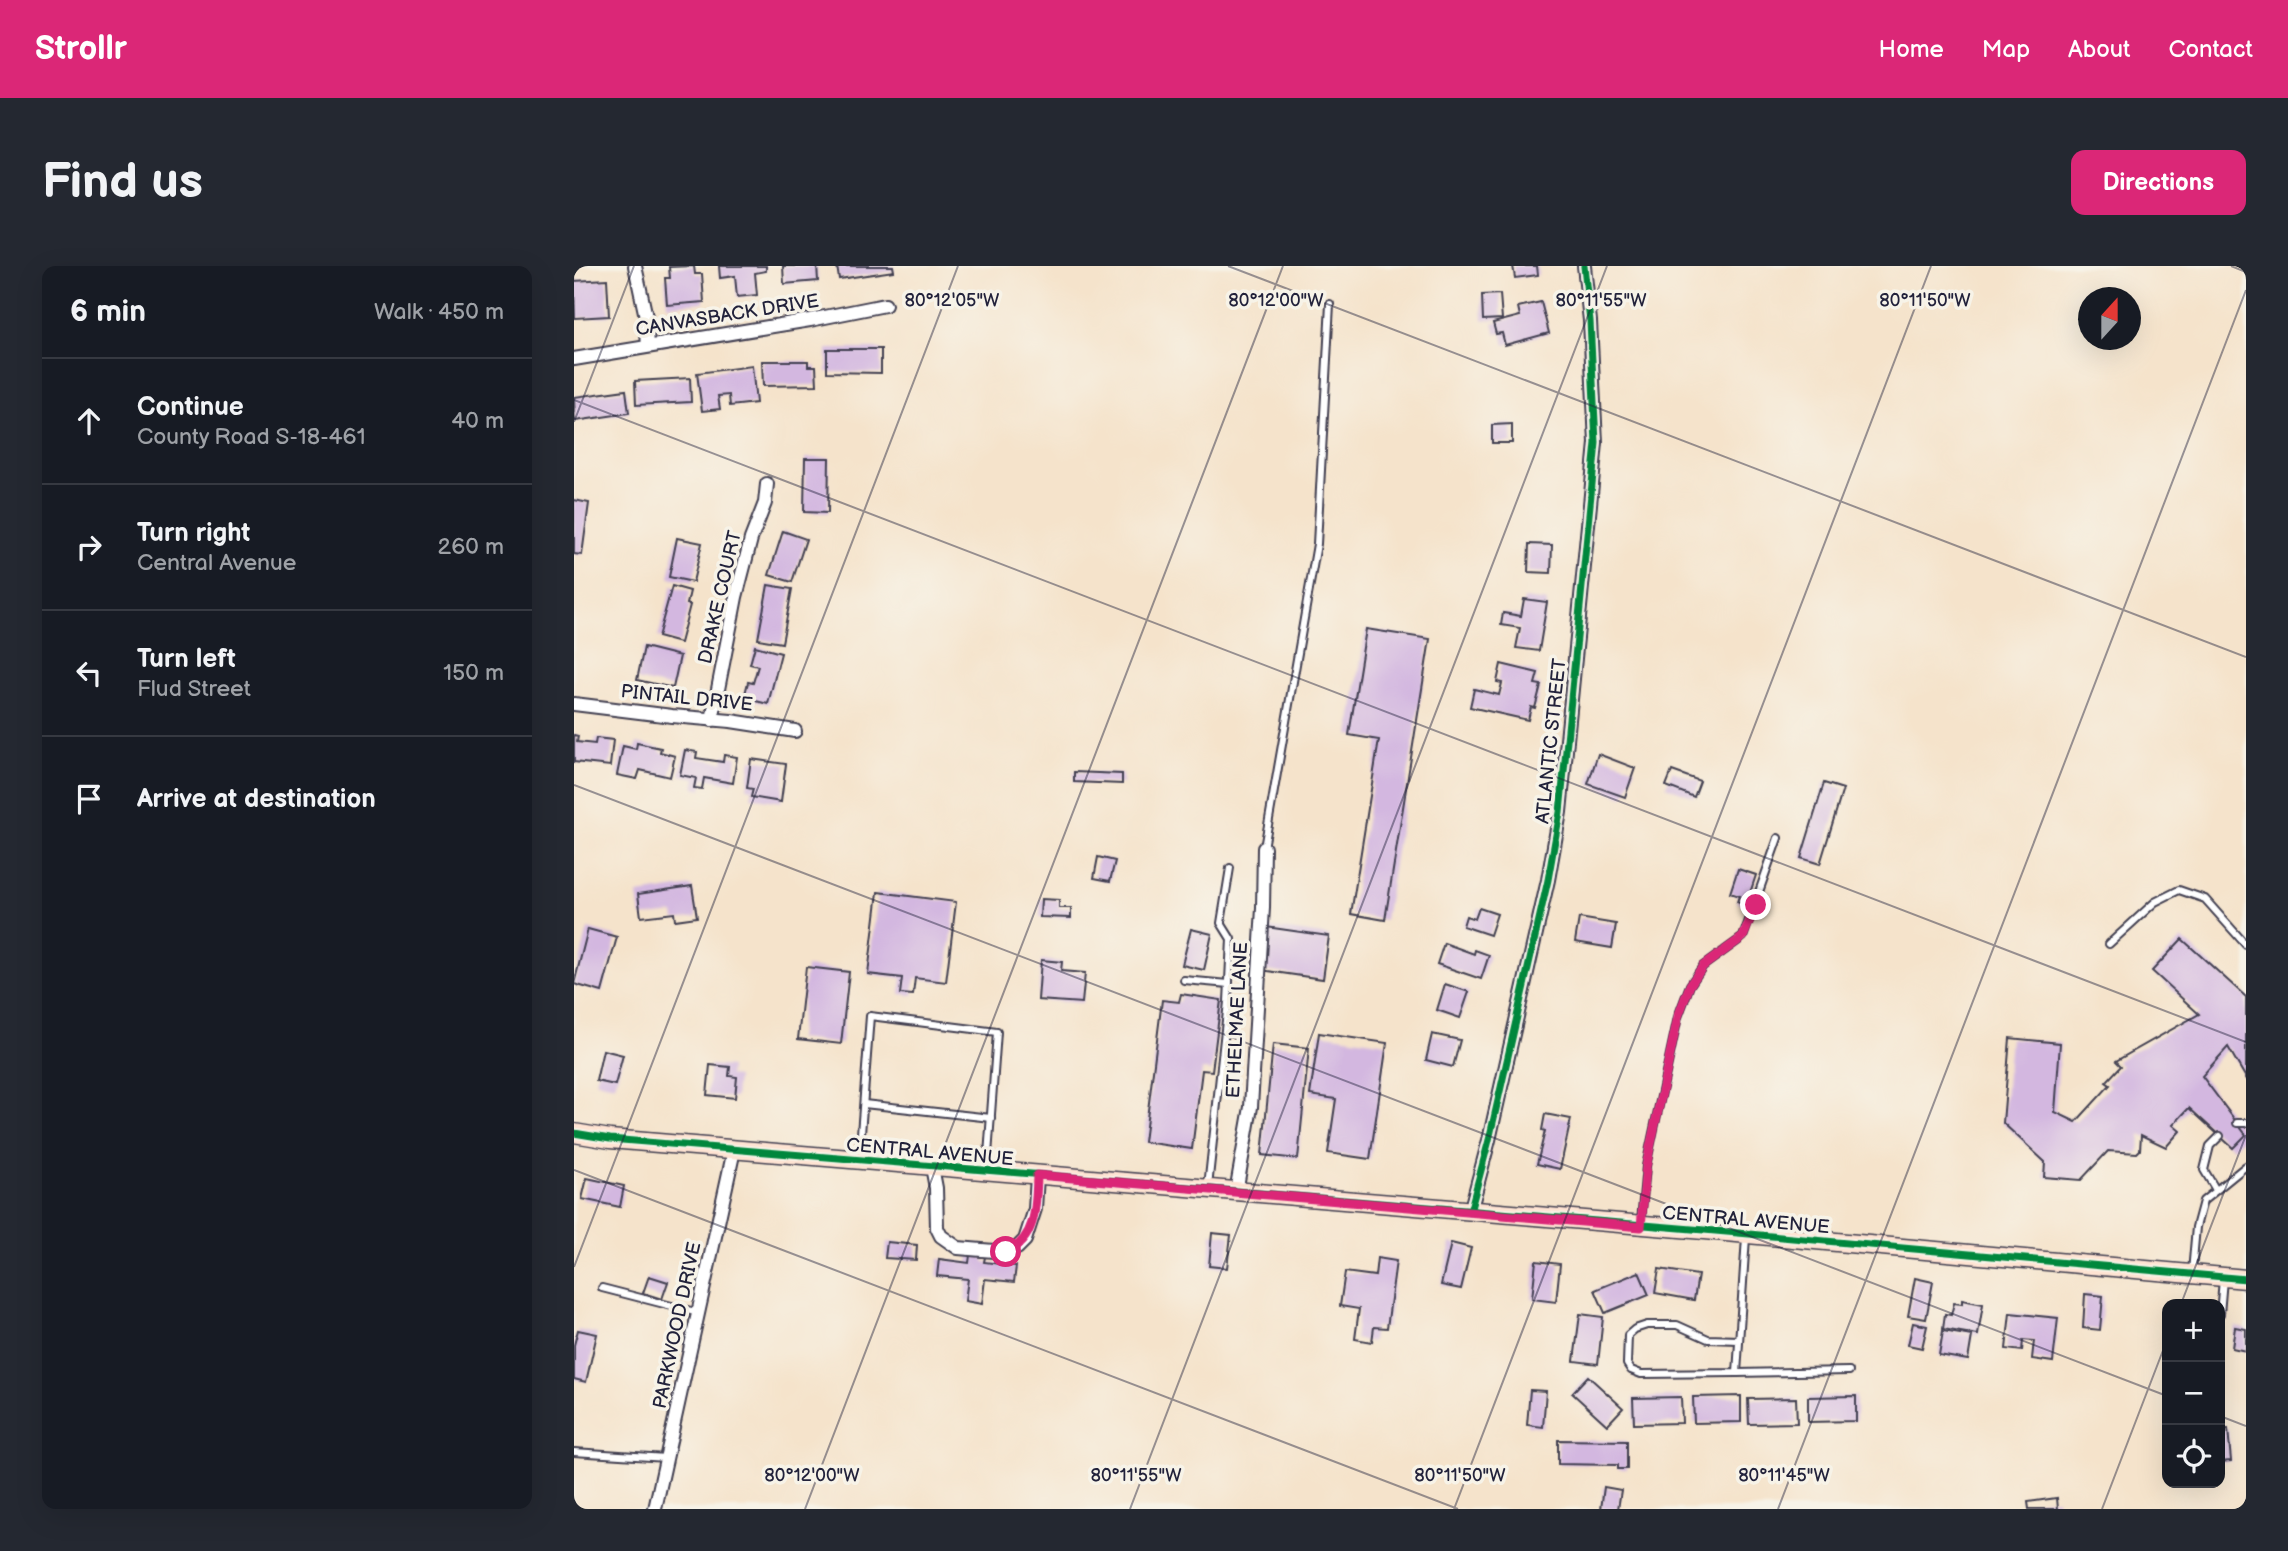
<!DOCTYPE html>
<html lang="en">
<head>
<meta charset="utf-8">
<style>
	:root { --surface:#171b24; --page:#242831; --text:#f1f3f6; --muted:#9ea1a6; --line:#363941; --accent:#db2777 }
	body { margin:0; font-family:"Balsamiq Sans",sans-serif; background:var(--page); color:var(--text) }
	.controls { position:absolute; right:21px; bottom:21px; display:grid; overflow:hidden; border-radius:14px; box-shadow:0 7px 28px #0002 }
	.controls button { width:63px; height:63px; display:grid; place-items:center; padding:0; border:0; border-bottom:2px solid var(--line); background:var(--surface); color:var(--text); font:35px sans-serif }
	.compass { position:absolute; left:1504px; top:21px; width:63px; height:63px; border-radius:50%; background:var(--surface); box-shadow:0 7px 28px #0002; rotate:21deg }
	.stop { position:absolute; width:21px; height:21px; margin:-16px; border:5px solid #db2777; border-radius:50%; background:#fff }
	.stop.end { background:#db2777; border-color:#fff; box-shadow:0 2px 7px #0008 }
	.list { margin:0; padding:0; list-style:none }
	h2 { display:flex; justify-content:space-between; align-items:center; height:91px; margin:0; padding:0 28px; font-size:30px }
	h2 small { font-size:23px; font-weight:400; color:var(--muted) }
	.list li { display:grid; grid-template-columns:46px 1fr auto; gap:21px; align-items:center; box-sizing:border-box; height:126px; padding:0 28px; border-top:2px solid var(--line) }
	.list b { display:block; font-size:26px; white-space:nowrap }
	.list p { margin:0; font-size:23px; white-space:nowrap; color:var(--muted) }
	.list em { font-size:23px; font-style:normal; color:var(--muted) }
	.icon { flex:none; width:38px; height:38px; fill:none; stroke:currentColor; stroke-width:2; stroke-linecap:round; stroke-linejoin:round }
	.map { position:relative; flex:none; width:1672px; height:1243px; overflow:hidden; border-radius:14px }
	header { display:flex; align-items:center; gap:42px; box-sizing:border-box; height:98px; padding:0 35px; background:var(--accent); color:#fff }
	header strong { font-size:33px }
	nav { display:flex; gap:38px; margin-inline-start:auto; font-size:24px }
	.intro { display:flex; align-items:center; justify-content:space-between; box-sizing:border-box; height:168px; padding:0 42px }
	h1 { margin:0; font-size:49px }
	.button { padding:18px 32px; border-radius:14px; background:var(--accent); color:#fff; font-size:24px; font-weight:700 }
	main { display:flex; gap:42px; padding:0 42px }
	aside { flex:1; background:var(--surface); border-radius:14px; box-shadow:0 7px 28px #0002 }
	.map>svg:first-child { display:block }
</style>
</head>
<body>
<header>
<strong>Strollr</strong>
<nav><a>Home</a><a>Map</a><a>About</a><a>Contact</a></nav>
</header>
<div class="intro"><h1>Find us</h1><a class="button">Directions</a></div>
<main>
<aside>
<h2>6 min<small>Walk · 450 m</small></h2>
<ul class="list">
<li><svg class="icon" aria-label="ahead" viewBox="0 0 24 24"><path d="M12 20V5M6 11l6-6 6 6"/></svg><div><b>Continue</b><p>County Road S-18-461</p></div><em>40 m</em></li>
<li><svg class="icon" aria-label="right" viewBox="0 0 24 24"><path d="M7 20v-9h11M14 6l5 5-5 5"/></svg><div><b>Turn right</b><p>Central Avenue</p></div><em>260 m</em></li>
<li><svg class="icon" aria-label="left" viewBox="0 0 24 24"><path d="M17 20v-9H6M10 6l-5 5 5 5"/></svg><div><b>Turn left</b><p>Flud Street</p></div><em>150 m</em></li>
<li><svg class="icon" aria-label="arrive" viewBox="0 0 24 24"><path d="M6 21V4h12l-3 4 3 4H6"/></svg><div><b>Arrive at destination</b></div></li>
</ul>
</aside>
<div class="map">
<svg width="1672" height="1243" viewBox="0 0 1672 1243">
	<rect width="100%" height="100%" fill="#f7f3e8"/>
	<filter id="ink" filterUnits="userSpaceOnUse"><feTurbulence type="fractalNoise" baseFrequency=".0143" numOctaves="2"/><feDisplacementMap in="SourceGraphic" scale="14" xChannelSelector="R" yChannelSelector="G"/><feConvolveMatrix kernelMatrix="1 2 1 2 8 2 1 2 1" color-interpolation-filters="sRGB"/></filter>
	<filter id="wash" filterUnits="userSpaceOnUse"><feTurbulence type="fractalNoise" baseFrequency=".00686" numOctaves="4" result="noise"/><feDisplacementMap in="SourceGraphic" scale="28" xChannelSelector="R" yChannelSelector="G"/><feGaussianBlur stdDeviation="1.57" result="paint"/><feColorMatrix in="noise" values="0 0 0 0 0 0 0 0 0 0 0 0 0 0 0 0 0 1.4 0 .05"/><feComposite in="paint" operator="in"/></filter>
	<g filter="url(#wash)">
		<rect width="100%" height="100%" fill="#f5e3cb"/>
		<g id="blocks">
			<g fill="#d3b7e0">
				<polygon points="120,0 121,8 128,8 130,36 93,39 91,12 96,12 95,1"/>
				<polygon points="145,0 192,0 192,5 181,7 183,29 163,31 161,10 146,12"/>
				<polygon points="209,0 243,0 244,15 210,18"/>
				<polygon points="263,0 319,0 320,5 265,13"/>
				<polygon points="939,0 963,0 964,9 941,12"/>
				<polygon points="33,13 35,50 1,52 0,15"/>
				<polygon points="926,28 928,53 909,54 908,29"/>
				<polygon points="967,36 975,67 931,79 928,67 922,68 919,57 946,50 944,41"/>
				<polygon points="253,83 307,83 307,107 253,106"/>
				<polygon points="188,95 234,95 234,100 242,100 243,119 189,120"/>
				<polygon points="178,100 182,137 156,140 155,129 144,130 146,143 128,145 123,107"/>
				<polygon points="116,112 117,136 62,139 61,115"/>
				<polygon points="52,124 55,147 1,155 0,131"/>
				<polygon points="938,158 938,177 918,177 918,159"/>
				<polygon points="231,192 255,192 254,247 230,246"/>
				<polygon points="0,234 15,237 8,289 0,288"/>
				<polygon points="209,265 232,273 218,316 195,309"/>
				<polygon points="103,272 128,277 119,316 95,311"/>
				<polygon points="955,278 978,279 977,307 954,306"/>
				<polygon points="194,319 218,323 208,377 184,373"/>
				<polygon points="98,320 116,325 113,338 116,339 106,377 84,371"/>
				<polygon points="950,333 973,336 965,385 942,382 946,362 927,359 929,347 947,350"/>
				<polygon points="792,363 856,373 811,654 777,648 805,474 775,469"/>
				<polygon points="181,380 207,387 194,438 170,432 174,416 179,417 184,400 176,398"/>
				<polygon points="70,381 106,390 99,422 63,414"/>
				<polygon points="927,398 964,407 961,418 967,419 961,442 957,441 954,454 896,441 900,423 925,429 928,417 923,416"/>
				<polygon points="0,469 4,470 3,476 21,478 22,472 39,474 36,500 0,496"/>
				<polygon points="63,477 87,482 86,486 101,490 96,511 66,504 63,513 43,509 49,480 62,483"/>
				<polygon points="111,484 123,486 122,492 149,496 150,489 163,491 159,517 130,512 128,523 120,522 122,512 106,509"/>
				<polygon points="1024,488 1061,502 1051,531 1014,518"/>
				<polygon points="177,493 212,498 207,536 177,531 179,523 173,522"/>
				<polygon points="1098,505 1126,515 1120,531 1092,520"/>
				<polygon points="500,506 548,508 548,518 500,516"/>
				<polygon points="1250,517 1269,523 1246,598 1227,592"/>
				<polygon points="524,591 541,595 536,615 520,612"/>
				<polygon points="1164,603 1182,609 1172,639 1163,636 1165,630 1156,627"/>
				<polygon points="118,620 123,651 101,654 100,647 67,651 64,628"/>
				<polygon points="304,626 382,636 372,716 341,712 339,729 326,728 328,712 294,708"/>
				<polygon points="467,633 485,634 485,642 497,642 497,652 466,651"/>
				<polygon points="905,642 923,648 916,669 889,660 892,650 901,653"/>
				<polygon points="1005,652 1042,658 1038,682 1001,676"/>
				<polygon points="692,661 755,670 749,713 686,704"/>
				<polygon points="14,663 43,671 28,726 0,718"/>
				<polygon points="617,663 638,668 630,704 608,699"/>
				<polygon points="1608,673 1672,731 1672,812 1654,781 1628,810 1672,869 1659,882 1615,842 1599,859 1606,865 1592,881 1567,869 1566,884 1563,887 1534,885 1507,914 1470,911 1471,896 1429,857 1436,772 1486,777 1481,846 1502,856 1536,819 1532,816 1547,800 1542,795 1625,748 1578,705"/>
				<polygon points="870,677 900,688 901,684 915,689 907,713 863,698"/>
				<polygon points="467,694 488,696 487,705 511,707 508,737 464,734"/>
				<polygon points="232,701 275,706 267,778 224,773"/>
				<polygon points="871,718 895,726 886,752 863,744"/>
				<polygon points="607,728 647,734 638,805 628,804 618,883 570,876 588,734 605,736"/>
				<polygon points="745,767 813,777 796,893 754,887 762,833 736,829"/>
				<polygon points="858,768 886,774 879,801 852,794"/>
				<polygon points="699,778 735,782 724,893 688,889"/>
				<polygon points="29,784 49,789 41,819 22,815"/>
				<polygon points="136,799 156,801 155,810 163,811 161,832 133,829"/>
				<polygon points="971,848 997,853 986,903 963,898 971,865 968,864"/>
				<polygon points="13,912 50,920 46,941 8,933"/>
				<polygon points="638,967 657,969 653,1002 635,1000"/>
				<polygon points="313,976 343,979 342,994 311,992"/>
				<polygon points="877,977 897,982 887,1023 867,1019"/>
				<polygon points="396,989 411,991 410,996 442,1000 440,1016 411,1013 408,1038 391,1035 394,1013 363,1010 365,993 395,997"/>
				<polygon points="803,992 822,995 813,1062 800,1061 798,1076 781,1073 785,1043 766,1040 771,1006 801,1010"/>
				<polygon points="962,995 986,998 982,1036 958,1033"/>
				<polygon points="1085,1003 1124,1009 1120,1034 1081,1027"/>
				<polygon points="1065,1006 1075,1029 1031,1047 1021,1024"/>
				<polygon points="75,1010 94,1016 88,1033 69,1027"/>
				<polygon points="1341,1012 1359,1016 1352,1053 1334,1050"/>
				<polygon points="1511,1028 1529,1030 1526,1064 1509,1062"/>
				<polygon points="1388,1034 1409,1038 1404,1069 1369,1063 1371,1048 1377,1049 1380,1037 1388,1038"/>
				<polygon points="1436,1047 1484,1052 1479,1096 1458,1093 1460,1075 1449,1074 1448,1085 1432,1083"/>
				<polygon points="1006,1048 1029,1051 1024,1098 1000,1095"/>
				<polygon points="1339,1057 1353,1060 1348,1082 1334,1079"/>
				<polygon points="1661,1061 1672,1063 1672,1085 1658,1082"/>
				<polygon points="4,1064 23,1068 12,1116 0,1113 0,1079"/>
				<polygon points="1369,1065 1398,1070 1394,1094 1365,1089"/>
				<polygon points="1014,1110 1049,1142 1033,1159 998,1127"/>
				<polygon points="956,1124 972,1125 969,1161 953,1159"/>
				<polygon points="1167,1130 1167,1156 1120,1157 1119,1131"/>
				<polygon points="1282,1130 1282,1155 1234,1156 1234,1131"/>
				<polygon points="1107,1131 1108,1157 1060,1158 1059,1132"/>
				<polygon points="1222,1132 1223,1157 1175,1158 1174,1133"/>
				<polygon points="1646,1163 1654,1163 1657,1195 1646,1196"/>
				<polygon points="984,1174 1053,1175 1053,1203 1044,1203 1044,1199 984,1198"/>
				<polygon points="1030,1221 1047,1224 1044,1243 1027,1243"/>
				<polygon points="1483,1232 1484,1243 1455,1243 1454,1236"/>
			</g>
		</g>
	</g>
	<g filter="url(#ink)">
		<use href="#blocks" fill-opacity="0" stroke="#423f51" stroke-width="2"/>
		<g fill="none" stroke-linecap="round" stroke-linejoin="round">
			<g stroke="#423f51" stroke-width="10">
				<g id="lane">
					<polyline points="690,582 743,278 756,38"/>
					<polyline points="1535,678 1581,636 1605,624 1631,633 1672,679"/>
					<polyline points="610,714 655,718"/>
					<polyline points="290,838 417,852"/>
					<polyline points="1663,857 1672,857"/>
					<polyline points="285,894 296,750 423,766 413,903"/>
					<polyline points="634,921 654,736 657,673 647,657 656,602"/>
					<polyline points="1642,924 1630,904 1636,880 1646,870"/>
					<polyline points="1067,955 1072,900 1104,751 1116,719 1129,700 1169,671 1204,572"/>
					<polyline points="1618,1006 1622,961 1629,935 1672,900"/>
					<polyline points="28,1022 125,1047"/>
					<polyline points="1646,1048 1649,1013"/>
					<polyline points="1165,1074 1134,1073 1103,1059 1073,1059 1061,1063 1054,1069 1053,1098 1057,1104 1067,1108 1163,1107 1172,971"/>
					<polyline points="1163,1107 1275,1105"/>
					<polyline points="0,1186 92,1192"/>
				</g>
			</g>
			<g stroke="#423f51" stroke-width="16">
				<g id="street">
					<polyline points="61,0 72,51 74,80"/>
					<polyline points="0,93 236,54 311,39"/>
					<polyline points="0,438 98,450 157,455 221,465"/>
					<polyline points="138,454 162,331 177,273 191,237 193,218"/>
					<polyline points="358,901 362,922 363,962 367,970 384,982 432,986 443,982 451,974 461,943 463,910"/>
					<polyline points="662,926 677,841 689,642 690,582"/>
					<polyline points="896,946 915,874 974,614 986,546 1022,177 1016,55 1010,0"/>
					<polyline points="81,1243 160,884"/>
				</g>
			</g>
			<g stroke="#423f51" stroke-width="21">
				<path id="secondary" d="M0 867 36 873C400 906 765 935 1130 964 1311 979 1491 998 1672 1013"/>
			</g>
			<use href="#lane" stroke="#fff" stroke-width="6"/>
			<use href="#street" stroke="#fff" stroke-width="12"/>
			<use href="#secondary" stroke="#fee3d2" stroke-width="18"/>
			<g stroke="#f7f3e8" stroke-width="11">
				<g id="cycleway">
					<path d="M0 867 36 873C400 906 765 935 1130 964 1311 979 1491 998 1672 1013"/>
					<polyline points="896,946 915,874 974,614 986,546 1022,177 1016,55 1010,0"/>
				</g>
			</g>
			<use href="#cycleway" stroke="#00873e" stroke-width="7"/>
		</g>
	</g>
	<g fill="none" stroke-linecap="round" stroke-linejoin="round" filter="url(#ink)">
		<path stroke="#db2777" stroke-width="9" d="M432 986C463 974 462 938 463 909L1067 961 1072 901 1104 751 1116 719 1129 700 1169 671 1182 639"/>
	</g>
	<path fill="none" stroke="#22223b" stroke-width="2" stroke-opacity="0.45" d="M654 0 1672 391M1657 0 1672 6M0 134 1672 776M0 156 60 0M0 519 1593 1130M0 904 884 1243M0 1001 384 0M1607 1038 1672 869M1646 1150 1672 1160M231 1243 709 0M556 1243 1033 0M880 1243 1357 0M1204 1243 1672 24M1528 1243 1593 1074"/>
	<g text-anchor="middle" stroke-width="7" stroke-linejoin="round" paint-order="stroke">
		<g font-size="19" fill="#22223b" stroke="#f7f3e8">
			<text transform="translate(153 48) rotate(-9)" y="7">CANVASBACK DRIVE</text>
			<text transform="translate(145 331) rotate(-77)" y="7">DRAKE COURT</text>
			<text transform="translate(113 431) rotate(6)" y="7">PINTAIL DRIVE</text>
			<text transform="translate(976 475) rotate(-84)" y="7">ATLANTIC STREET</text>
			<text transform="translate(662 754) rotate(-87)" y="7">ETHELMAE LANE</text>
			<text transform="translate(356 885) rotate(5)" y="7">CENTRAL AVENUE</text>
			<text transform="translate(1172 953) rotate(5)" y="7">CENTRAL AVENUE</text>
			<text transform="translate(102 1059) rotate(-78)" y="7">PARKWOOD DRIVE</text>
		</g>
	</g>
	<g font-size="18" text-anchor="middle" fill="#22223b" stroke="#f7f3e8" stroke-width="7" stroke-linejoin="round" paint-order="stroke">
		<text x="702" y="40">80°12'00"W</text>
		<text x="1027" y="40">80°11'55"W</text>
		<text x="378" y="40">80°12'05"W</text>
		<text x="1351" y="40">80°11'50"W</text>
		<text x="238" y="1215">80°12'00"W</text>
		<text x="562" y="1215">80°11'55"W</text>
		<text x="886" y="1215">80°11'50"W</text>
		<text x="1210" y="1215">80°11'45"W</text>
	</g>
</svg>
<div class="controls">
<button>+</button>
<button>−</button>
<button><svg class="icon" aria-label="locate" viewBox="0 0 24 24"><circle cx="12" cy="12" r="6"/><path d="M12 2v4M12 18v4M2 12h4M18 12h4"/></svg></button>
</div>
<svg class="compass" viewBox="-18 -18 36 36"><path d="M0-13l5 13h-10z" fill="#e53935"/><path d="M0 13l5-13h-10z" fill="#9ea1a6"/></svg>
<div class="stop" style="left:432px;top:986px"></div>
<div class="stop end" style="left:1182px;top:639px"></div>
</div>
</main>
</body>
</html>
